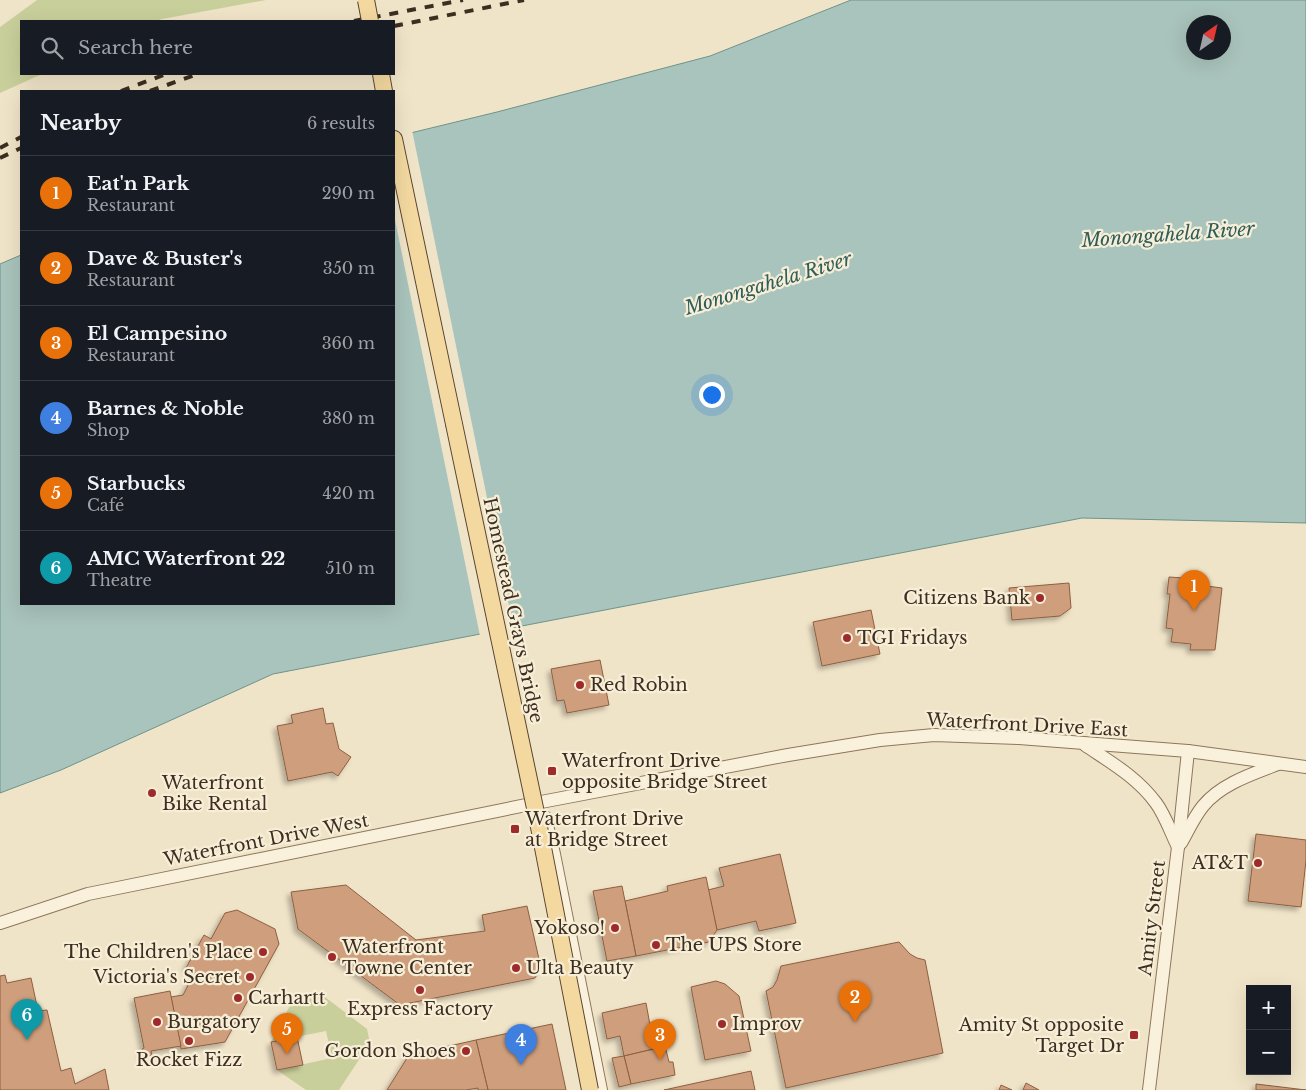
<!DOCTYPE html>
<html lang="en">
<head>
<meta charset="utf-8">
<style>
	:root { --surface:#171b24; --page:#242831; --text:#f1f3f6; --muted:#9ea1a6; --line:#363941; --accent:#8c9099 }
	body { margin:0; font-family:"Libre Baskerville",serif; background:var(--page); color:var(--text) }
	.controls { position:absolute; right:15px; bottom:15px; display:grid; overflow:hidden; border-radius:0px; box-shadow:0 5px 20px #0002 }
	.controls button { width:45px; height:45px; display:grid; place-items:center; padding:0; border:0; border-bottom:1px solid var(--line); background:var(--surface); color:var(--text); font:25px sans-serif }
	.compass { position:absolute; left:1186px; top:15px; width:45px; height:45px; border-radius:50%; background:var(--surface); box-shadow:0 5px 20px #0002; rotate:34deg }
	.you { position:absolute; left:711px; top:394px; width:18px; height:18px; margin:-12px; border:4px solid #fff; border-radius:50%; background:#1a73e8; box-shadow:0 0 0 8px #1a73e833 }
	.badge { display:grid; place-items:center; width:32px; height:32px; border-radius:50%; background:var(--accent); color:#fff; font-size:16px; font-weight:700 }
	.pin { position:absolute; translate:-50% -41px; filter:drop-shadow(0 1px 2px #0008) }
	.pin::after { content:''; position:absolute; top:26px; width:18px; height:15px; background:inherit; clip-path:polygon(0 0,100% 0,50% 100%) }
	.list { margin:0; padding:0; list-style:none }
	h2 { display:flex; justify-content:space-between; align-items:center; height:65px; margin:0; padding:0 20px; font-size:21px }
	h2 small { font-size:16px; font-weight:400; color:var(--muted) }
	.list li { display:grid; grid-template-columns:32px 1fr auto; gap:15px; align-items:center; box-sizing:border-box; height:75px; padding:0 20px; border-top:1px solid var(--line) }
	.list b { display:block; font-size:19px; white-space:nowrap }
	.list p { margin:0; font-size:16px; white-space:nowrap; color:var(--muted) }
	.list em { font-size:16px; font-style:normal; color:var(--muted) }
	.icon { flex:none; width:28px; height:28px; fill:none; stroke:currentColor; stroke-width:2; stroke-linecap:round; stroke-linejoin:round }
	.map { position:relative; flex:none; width:1306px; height:1090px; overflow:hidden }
	.search { position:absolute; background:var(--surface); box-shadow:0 5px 20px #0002; left:20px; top:20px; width:375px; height:55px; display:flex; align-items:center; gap:12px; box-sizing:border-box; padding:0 18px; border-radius:0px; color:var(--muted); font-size:19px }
	.panel { position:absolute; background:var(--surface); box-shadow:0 5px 20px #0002; left:20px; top:90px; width:375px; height:515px; border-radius:0px }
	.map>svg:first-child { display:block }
</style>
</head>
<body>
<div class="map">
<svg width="1306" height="1090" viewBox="0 0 1306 1090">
	<defs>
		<filter id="shadow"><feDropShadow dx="-3.5" dy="3.5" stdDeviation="2.5" flood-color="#0004"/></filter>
	</defs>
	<rect width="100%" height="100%" fill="#f0e4c8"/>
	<g fill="#c9cf9b">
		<polygon points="37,0 266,0 162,19 156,21 21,21 21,74 42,74 0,93 0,27"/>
		<polygon points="317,991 367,1029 370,1043 339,1090 306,1090 277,1070 332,1058 326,1031 271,1042 295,996"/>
	</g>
	<path fill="#a9c4bc" stroke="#6f938a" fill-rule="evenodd" d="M851 0H1306V523L1082 518 273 674 61 770 0 793V264L21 255V604H394V137L497 112 710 56ZM1194 22H1224V52H1194Z"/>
	<polygon fill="#f0e4c8" points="412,130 514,630 480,636 394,215 394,134"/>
	<g fill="#cf9f7d" stroke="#8d5f41" filter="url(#shadow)">
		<polygon points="1169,577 1184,578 1183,583 1222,588 1215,650 1190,650 1191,644 1171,642 1173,629 1166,628 1170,594 1167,594"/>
		<polygon points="1069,583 1071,608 1060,616 1012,620 1009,588"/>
		<polygon points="871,610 880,654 822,666 813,622"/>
		<polygon points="600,660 609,705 567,713 564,700 557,701 551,669"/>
		<polygon points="323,708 326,724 333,723 339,749 351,757 338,776 332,772 288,781 277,726 293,723 291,715"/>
		<polygon points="1256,834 1306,840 1306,860 1301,907 1248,901"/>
		<polygon points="780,854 796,923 759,931 756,921 717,930 708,890 724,886 719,868"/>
		<polygon points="706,877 717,930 709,942 636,956 625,901 668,891 667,886"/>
		<polygon points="346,885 416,940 485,931 482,915 527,906 541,968 535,978 400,1005 298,929 291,892"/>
		<polygon points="622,886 636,956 607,961 593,891"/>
		<polygon points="237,910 275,929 279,944 225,1042 181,1049 171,997 183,995 195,972 186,968 204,935 211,939 225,913"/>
		<polygon points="899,942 910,954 917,958 925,960 943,1053 786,1088 766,991 773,987 777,980 781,966"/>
		<polygon points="5,975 7,983 31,978 38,1011 47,1010 61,1071 71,1068 75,1084 105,1069 109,1090 0,1090 0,976"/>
		<polygon points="716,981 725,984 739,996 751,1051 705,1060 691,987"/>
		<polygon points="170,991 181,1046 151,1051 152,1055 144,1057 142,1049 144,1048 134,998"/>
		<polygon points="646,1003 650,1025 654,1024 657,1039 661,1039 662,1047 624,1056 620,1036 607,1039 602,1013"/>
		<polygon points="552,1024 566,1090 488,1090 476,1040"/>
		<polygon points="297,1037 303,1065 277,1070 271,1042"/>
		<polygon points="476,1040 488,1090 478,1090 478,1088 466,1090 387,1090 409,1055"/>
		<polygon points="662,1047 663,1051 666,1050 669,1062 673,1062 675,1075 631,1084 624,1056"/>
		<polygon points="624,1056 631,1084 619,1087 612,1058"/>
		<polygon points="751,1071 755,1090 664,1090"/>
		<polygon points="1026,1083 1039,1090 1023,1090"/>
		<polygon points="1256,1084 1306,1090 1256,1090"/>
		<polygon points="1001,1085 1012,1090 999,1090"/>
	</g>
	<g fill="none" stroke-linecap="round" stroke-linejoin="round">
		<g stroke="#8d765c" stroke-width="14">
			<g id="minor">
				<path d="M1085 745C1110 762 1137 777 1156 803 1165 815 1171 833 1178 847"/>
				<polyline points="545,817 554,854 601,1090"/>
				<path d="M1181 843C1188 831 1194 817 1203 806 1221 784 1252 774 1278 764"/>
				<polyline points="0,923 88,894 541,802 788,755 880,740 934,735 1019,738 1188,751 1306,767"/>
				<polyline points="1149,1090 1178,847 1188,751"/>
			</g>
		</g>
		<g stroke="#5b4430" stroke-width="18">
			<g id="major">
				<polyline points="381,74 384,91"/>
				<polyline points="394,139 454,424"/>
			</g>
		</g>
		<use href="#minor" stroke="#faf1dc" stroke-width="12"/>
		<use href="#major" stroke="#f3d9a0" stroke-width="16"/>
		<g stroke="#3d2e20" stroke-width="4" stroke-dasharray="9 9" stroke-linecap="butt">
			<polyline points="354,21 463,0"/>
			<polyline points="394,26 524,0"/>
			<polyline points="121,91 166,74"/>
			<polyline points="150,91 198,74"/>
			<polyline points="0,148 21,137"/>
			<polyline points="0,158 21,148"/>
		</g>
		<g stroke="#5b4430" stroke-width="18" stroke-linecap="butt">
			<g id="major-bridge">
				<polyline points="366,0 370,21"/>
				<polyline points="454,424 539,827 590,1090"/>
			</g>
		</g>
		<use href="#major-bridge" stroke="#f3d9a0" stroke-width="16"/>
	</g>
	<g fill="#9e2a2b" stroke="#f7eed8" stroke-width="2">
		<circle cx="1040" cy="598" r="5"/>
		<circle cx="847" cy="638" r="5"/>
		<circle cx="580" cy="685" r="5"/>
		<rect x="547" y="766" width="10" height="10" rx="2.5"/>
		<circle cx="152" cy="793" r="5"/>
		<rect x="510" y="824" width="10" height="10" rx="2.5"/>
		<circle cx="1258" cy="863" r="5"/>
		<circle cx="615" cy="928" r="5"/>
		<circle cx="656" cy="945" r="5"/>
		<circle cx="263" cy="952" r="5"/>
		<circle cx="332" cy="957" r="5"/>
		<circle cx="516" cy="968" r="5"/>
		<circle cx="250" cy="977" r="5"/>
		<circle cx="420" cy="990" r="5"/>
		<circle cx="238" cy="998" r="5"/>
		<circle cx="157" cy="1022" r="5"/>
		<circle cx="722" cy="1024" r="5"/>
		<rect x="1129" y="1030" width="10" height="10" rx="2.5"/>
		<circle cx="189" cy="1041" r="5"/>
		<circle cx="466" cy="1051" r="5"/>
	</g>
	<g text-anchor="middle" stroke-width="4.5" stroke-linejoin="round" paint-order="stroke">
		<g font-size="18" fill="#3d2e20" stroke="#f7eed8" text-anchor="start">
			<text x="1030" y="604" text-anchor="end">Citizens Bank</text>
			<text x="857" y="644">TGI Fridays</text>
			<text x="590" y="691">Red Robin</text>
			<text x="562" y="767">Waterfront Drive<tspan x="562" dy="21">opposite Bridge Street</tspan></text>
			<text x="162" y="789">Waterfront<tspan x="162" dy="21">Bike Rental</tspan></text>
			<text x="525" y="825">Waterfront Drive<tspan x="525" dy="21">at Bridge Street</tspan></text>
			<text x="1248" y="869" text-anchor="end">AT&amp;T</text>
			<text x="605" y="934" text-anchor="end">Yokoso!</text>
			<text x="666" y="951">The UPS Store</text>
			<text x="342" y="953">Waterfront<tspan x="342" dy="21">Towne Center</tspan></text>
			<text x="253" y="958" text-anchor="end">The Children's Place</text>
			<text x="526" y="974">Ulta Beauty</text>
			<text x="240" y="983" text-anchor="end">Victoria's Secret</text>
			<text x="248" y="1004">Carhartt</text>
			<text x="420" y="1015" text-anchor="middle">Express Factory</text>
			<text x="167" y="1028">Burgatory</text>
			<text x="732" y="1030">Improv</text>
			<text x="1124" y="1031" text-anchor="end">Amity St opposite<tspan x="1124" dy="21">Target Dr</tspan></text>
			<text x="456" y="1057" text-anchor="end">Gordon Shoes</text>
			<text x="189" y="1066" text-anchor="middle">Rocket Fizz</text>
		</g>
		<g font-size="18" fill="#3d2e20" stroke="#f7eed8">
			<text transform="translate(513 610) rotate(78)" y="6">Homestead Grays Bridge</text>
			<text transform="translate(1027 725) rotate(3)" y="6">Waterfront Drive East</text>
			<text transform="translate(266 840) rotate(-11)" y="6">Waterfront Drive West</text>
			<text transform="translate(1152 918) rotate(-83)" y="6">Amity Street</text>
		</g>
		<g font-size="19" font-style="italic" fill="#2f5d5a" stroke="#f7eed8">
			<text transform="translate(1168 234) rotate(-4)" y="7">Monongahela River</text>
			<text transform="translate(768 283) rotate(-17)" y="7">Monongahela River</text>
		</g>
	</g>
</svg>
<div class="controls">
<button>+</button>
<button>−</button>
</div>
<svg class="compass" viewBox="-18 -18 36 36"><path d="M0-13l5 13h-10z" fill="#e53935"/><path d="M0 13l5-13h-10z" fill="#9ea1a6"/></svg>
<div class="you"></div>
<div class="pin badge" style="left:1194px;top:611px;background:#e8710a">1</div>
<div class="pin badge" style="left:855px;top:1022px;background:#e8710a">2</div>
<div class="pin badge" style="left:660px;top:1060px;background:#e8710a">3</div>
<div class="pin badge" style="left:521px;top:1065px;background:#3f7fe0">4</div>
<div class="pin badge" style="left:287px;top:1054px;background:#e8710a">5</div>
<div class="pin badge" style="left:27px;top:1040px;background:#0f9aa8">6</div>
<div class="search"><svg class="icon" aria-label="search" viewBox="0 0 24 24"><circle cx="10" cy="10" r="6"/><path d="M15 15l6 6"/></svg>Search here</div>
<section class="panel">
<h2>Nearby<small>6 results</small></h2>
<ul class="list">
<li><span class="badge" style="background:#e8710a">1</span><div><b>Eat'n Park</b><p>Restaurant</p></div><em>290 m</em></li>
<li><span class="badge" style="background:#e8710a">2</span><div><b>Dave &amp; Buster's</b><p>Restaurant</p></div><em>350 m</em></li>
<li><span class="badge" style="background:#e8710a">3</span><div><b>El Campesino</b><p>Restaurant</p></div><em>360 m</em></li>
<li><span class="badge" style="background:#3f7fe0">4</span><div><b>Barnes &amp; Noble</b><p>Shop</p></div><em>380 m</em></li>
<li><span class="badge" style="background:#e8710a">5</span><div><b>Starbucks</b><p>Café</p></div><em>420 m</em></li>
<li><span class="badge" style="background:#0f9aa8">6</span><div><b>AMC Waterfront 22</b><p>Theatre</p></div><em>510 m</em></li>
</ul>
</section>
</div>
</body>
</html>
